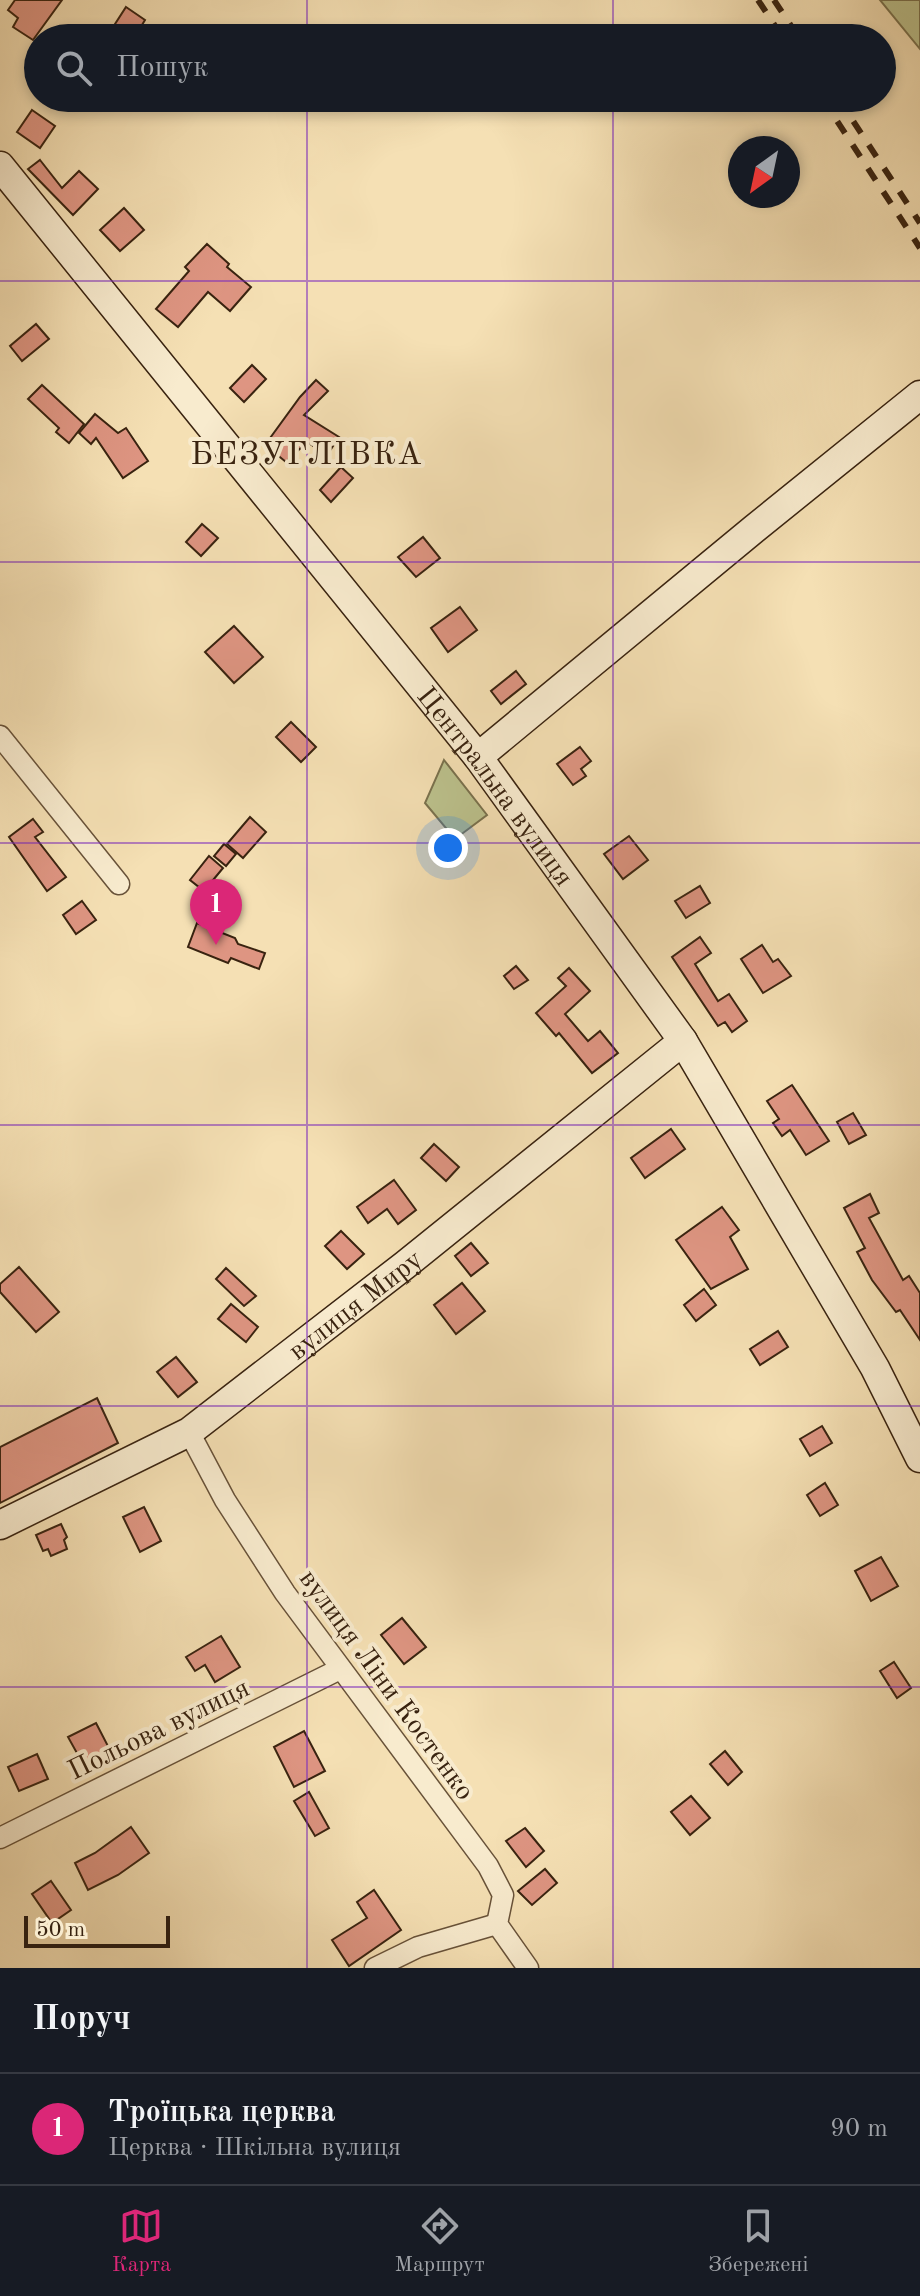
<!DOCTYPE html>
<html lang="uk">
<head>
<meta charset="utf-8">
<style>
	:root { --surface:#171b24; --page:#242831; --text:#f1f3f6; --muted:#9ea1a6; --line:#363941; --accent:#db2777 }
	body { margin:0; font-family:"Old Standard TT",serif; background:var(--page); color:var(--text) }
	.compass { position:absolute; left:728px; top:136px; width:72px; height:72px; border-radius:50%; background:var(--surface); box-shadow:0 4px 12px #0003; rotate:213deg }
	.scale { position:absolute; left:24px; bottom:20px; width:146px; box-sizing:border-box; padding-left:8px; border:4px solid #392310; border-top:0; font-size:22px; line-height:28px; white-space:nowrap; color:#392310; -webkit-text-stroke:6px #f8ebce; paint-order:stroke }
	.you { position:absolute; left:448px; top:848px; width:28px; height:28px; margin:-20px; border:6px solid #fff; border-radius:50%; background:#1a73e8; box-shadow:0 0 0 12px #1a73e833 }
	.badge { display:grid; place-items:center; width:52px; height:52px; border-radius:50%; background:var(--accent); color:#fff; font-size:26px; font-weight:700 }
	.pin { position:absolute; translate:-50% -66px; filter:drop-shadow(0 2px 4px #0008) }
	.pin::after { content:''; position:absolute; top:42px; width:28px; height:24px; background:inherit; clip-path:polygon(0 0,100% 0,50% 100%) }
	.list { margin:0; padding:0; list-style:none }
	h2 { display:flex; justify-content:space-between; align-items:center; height:104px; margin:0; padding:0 32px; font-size:34px }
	h2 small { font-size:26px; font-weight:400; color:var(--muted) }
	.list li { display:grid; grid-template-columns:52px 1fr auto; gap:24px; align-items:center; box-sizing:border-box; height:112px; padding:0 32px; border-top:2px solid var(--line) }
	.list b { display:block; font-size:30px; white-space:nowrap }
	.list p { margin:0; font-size:26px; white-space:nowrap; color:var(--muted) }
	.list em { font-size:26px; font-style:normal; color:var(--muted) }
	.icon { flex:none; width:44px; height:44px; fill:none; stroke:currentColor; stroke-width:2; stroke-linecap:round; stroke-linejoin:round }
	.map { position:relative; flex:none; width:920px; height:1968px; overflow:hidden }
	.search { position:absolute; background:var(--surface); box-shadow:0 4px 12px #0003; left:24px; right:24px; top:24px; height:88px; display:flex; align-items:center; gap:20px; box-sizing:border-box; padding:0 28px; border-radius:44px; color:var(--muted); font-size:30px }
	.sheet { height:216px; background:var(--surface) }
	nav { display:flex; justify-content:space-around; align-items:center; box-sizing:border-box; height:112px; border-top:2px solid var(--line); background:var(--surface); font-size:22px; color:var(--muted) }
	nav a { display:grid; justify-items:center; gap:4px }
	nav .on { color:var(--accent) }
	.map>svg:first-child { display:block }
</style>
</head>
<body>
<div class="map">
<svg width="920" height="1968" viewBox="0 0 920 1968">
	<rect width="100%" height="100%" fill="#f5e0b4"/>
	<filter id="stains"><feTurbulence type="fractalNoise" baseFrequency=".0025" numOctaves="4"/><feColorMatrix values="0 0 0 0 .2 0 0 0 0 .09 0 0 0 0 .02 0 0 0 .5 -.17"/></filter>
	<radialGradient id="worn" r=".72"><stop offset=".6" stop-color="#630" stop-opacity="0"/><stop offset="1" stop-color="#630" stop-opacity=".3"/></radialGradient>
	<g fill="#bcc28d" stroke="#7a724e" stroke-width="2">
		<polygon points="880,0 920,0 920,49"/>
		<polygon points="444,760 487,815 455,839 425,803"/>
	</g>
	<g fill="#de9582" stroke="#392310" stroke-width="2">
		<polygon points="15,0 62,0 33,40 13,27 18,18 8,10"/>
		<polygon points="126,7 145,20 134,38 106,38"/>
		<polygon points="32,110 55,126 40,148 17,132"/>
		<polygon points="40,160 62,188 79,171 98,189 73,215 28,169"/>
		<polygon points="124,208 144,230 120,251 100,230"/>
		<polygon points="207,244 229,264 227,267 251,287 230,311 208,292 178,327 156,309 189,271 185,267"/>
		<polygon points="36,324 49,339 22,361 10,346"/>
		<polygon points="252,365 266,379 244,402 230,388"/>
		<polygon points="316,380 328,391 304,415 339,437 327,455 307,442 286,462 265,445 300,397"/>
		<polygon points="42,385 84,424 69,443 56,432 59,428 28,399"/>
		<polygon points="95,414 118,433 126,428 148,461 123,478 96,438 91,444 79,433"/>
		<polygon points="341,467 353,478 331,502 320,490"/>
		<polygon points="202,524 218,538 201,556 186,542"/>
		<polygon points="423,537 440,558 416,577 398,557"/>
		<polygon points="460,607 477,630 448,652 431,628"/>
		<polygon points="234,626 263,657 234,683 205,652"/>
		<polygon points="516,671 526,684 501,704 491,691"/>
		<polygon points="291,722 316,747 301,762 276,737"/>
		<polygon points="580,747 591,761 581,769 586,776 573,785 557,764"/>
		<polygon points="250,817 266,832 243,858 227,844"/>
		<polygon points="33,819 43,832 35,837 66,877 47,891 9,837"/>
		<polygon points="629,836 648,860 623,879 604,854"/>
		<polygon points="224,844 236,854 226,866 214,856"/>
		<polygon points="209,856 223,868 204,891 190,880"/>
		<polygon points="700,886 710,903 686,918 675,901"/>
		<polygon points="82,901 96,920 76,934 63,915"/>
		<polygon points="197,923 235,938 238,944 265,953 259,969 231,958 228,963 188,947"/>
		<polygon points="700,937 711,953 695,964 718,1001 729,994 747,1021 732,1032 725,1022 718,1026 672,957"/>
		<polygon points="762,945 773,962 778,959 791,976 763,993 741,959"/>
		<polygon points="516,966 528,980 514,989 504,976"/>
		<polygon points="569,968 590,991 565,1014 588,1041 600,1031 618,1053 592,1073 559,1033 556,1036 536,1013 566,986 558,978"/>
		<polygon points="792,1085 829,1141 806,1155 790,1130 782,1136 773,1123 779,1119 767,1101"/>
		<polygon points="853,1113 866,1135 849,1144 837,1122"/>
		<polygon points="671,1129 685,1149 645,1178 631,1158"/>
		<polygon points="434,1144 459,1167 446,1181 421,1158"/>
		<polygon points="394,1180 416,1210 398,1224 387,1209 368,1223 357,1207"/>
		<polygon points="870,1194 879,1213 869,1218 903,1280 909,1276 920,1293 920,1340 900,1310 896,1312 872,1280 857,1252 865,1248 844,1208"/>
		<polygon points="722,1207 739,1230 730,1237 748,1269 711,1289 676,1240"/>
		<polygon points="341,1231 364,1254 347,1269 325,1246"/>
		<polygon points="471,1243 488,1263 471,1276 455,1256"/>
		<polygon points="19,1267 59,1312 36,1332 0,1292 0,1284"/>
		<polygon points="226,1268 256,1296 244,1306 216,1279"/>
		<polygon points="462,1283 485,1311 456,1334 434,1305"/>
		<polygon points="704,1289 716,1305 696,1321 684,1305"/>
		<polygon points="231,1304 258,1327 246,1342 218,1319"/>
		<polygon points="778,1331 788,1347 760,1365 750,1349"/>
		<polygon points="176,1357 197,1382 178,1397 157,1372"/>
		<polygon points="97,1398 118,1443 0,1503 0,1447"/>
		<polygon points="822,1426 832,1443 810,1456 800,1439"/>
		<polygon points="825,1483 838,1505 820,1516 807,1495"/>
		<polygon points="144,1507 161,1541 140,1552 123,1517"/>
		<polygon points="61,1524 67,1537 64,1540 67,1549 51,1556 48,1549 43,1551 36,1535"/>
		<polygon points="881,1557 898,1586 871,1601 855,1571"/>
		<polygon points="402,1618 426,1647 404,1664 381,1635"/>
		<polygon points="221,1636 240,1667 215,1682 205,1665 195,1671 186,1657"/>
		<polygon points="894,1662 911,1688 897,1698 880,1671"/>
		<polygon points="96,1723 110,1750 83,1764 68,1737"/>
		<polygon points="304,1731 325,1771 294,1787 274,1747"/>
		<polygon points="725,1751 742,1772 728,1785 710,1764"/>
		<polygon points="37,1754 48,1779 19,1791 8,1767"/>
		<polygon points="309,1792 329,1828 315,1836 294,1801"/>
		<polygon points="691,1796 710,1818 690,1835 671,1812"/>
		<polygon points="131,1827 149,1853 118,1875 88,1890 75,1863 95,1853"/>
		<polygon points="525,1828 544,1851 526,1867 506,1841"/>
		<polygon points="545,1869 557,1883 532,1905 518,1891"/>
		<polygon points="51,1881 71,1910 52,1923 32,1894"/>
		<polygon points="374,1890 401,1930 349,1966 332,1940 367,1918 357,1902"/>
	</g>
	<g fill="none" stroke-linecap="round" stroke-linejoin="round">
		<g stroke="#685239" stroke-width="23">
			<g id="street">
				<polyline points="0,736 119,884"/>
				<polyline points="189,1432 225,1500 285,1593 488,1866 503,1895 497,1924 528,1968"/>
				<polyline points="0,1838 340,1669"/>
				<polyline points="375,1968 418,1947 497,1924"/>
			</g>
		</g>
		<g stroke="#392310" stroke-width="31">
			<g id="secondary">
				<path id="s1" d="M0 166 478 757 683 1041 875 1368 920 1458"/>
				<polyline points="478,757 754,529 920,395"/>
				<path id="s2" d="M0 1525 189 1432 405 1265 683 1041"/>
			</g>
		</g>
		<use href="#street" stroke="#f8ebce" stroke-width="20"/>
		<use href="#secondary" stroke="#f8ebce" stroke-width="28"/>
		<g stroke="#392310" stroke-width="6" stroke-dasharray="14 14" stroke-linecap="butt">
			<polyline points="758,0 783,38"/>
			<polyline points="774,0 799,38"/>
			<polyline points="822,98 920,248"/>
			<polyline points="838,98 920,223"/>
		</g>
	</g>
	<path fill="none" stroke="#7b2cbf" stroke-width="2" stroke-opacity="0.55" d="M307 0V38M613 0V38M307 98V1968M613 98V1968M0 281H920M0 562H920M0 843H920M0 1125H920M0 1406H920M0 1687H920"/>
	<g text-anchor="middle" stroke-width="8" stroke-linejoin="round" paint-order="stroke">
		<g font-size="28" fill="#392310" stroke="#f8ebce">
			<text dy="10" stroke="none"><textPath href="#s1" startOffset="794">Центральна вулиця</textPath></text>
			<text dy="10" stroke="none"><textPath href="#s2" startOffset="420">вулиця Миру</textPath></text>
			<text transform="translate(388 1684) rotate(54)" y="10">вулиця Ліни Костенко</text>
			<text transform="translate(158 1728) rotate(-26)" y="10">Польова вулиця</text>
		</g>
		<g font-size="32" letter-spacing="2" fill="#392310" stroke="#f8ebce">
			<text x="307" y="464">БЕЗУГЛІВКА</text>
		</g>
	</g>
	<rect width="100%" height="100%" filter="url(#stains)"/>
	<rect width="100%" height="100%" fill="url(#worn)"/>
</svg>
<svg class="compass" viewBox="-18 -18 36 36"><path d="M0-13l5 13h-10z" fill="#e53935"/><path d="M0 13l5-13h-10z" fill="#9ea1a6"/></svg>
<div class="scale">50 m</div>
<div class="you"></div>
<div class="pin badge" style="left:216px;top:945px">1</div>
<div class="search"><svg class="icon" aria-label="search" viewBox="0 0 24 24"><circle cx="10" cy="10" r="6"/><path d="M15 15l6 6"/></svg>Пошук</div>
</div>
<section class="sheet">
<h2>Поруч<small></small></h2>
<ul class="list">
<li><span class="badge">1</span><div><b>Троїцька церква</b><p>Церква · Шкільна вулиця</p></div><em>90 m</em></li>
</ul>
</section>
<nav>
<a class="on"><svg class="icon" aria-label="map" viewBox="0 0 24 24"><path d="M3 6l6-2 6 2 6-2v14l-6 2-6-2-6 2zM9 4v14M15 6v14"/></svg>Карта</a>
<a><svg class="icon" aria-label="directions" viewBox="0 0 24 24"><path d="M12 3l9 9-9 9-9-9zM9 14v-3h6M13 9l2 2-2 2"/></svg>Маршрут</a>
<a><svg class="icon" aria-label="saved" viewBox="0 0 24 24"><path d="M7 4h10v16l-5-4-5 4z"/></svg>Збережені</a>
</nav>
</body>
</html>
